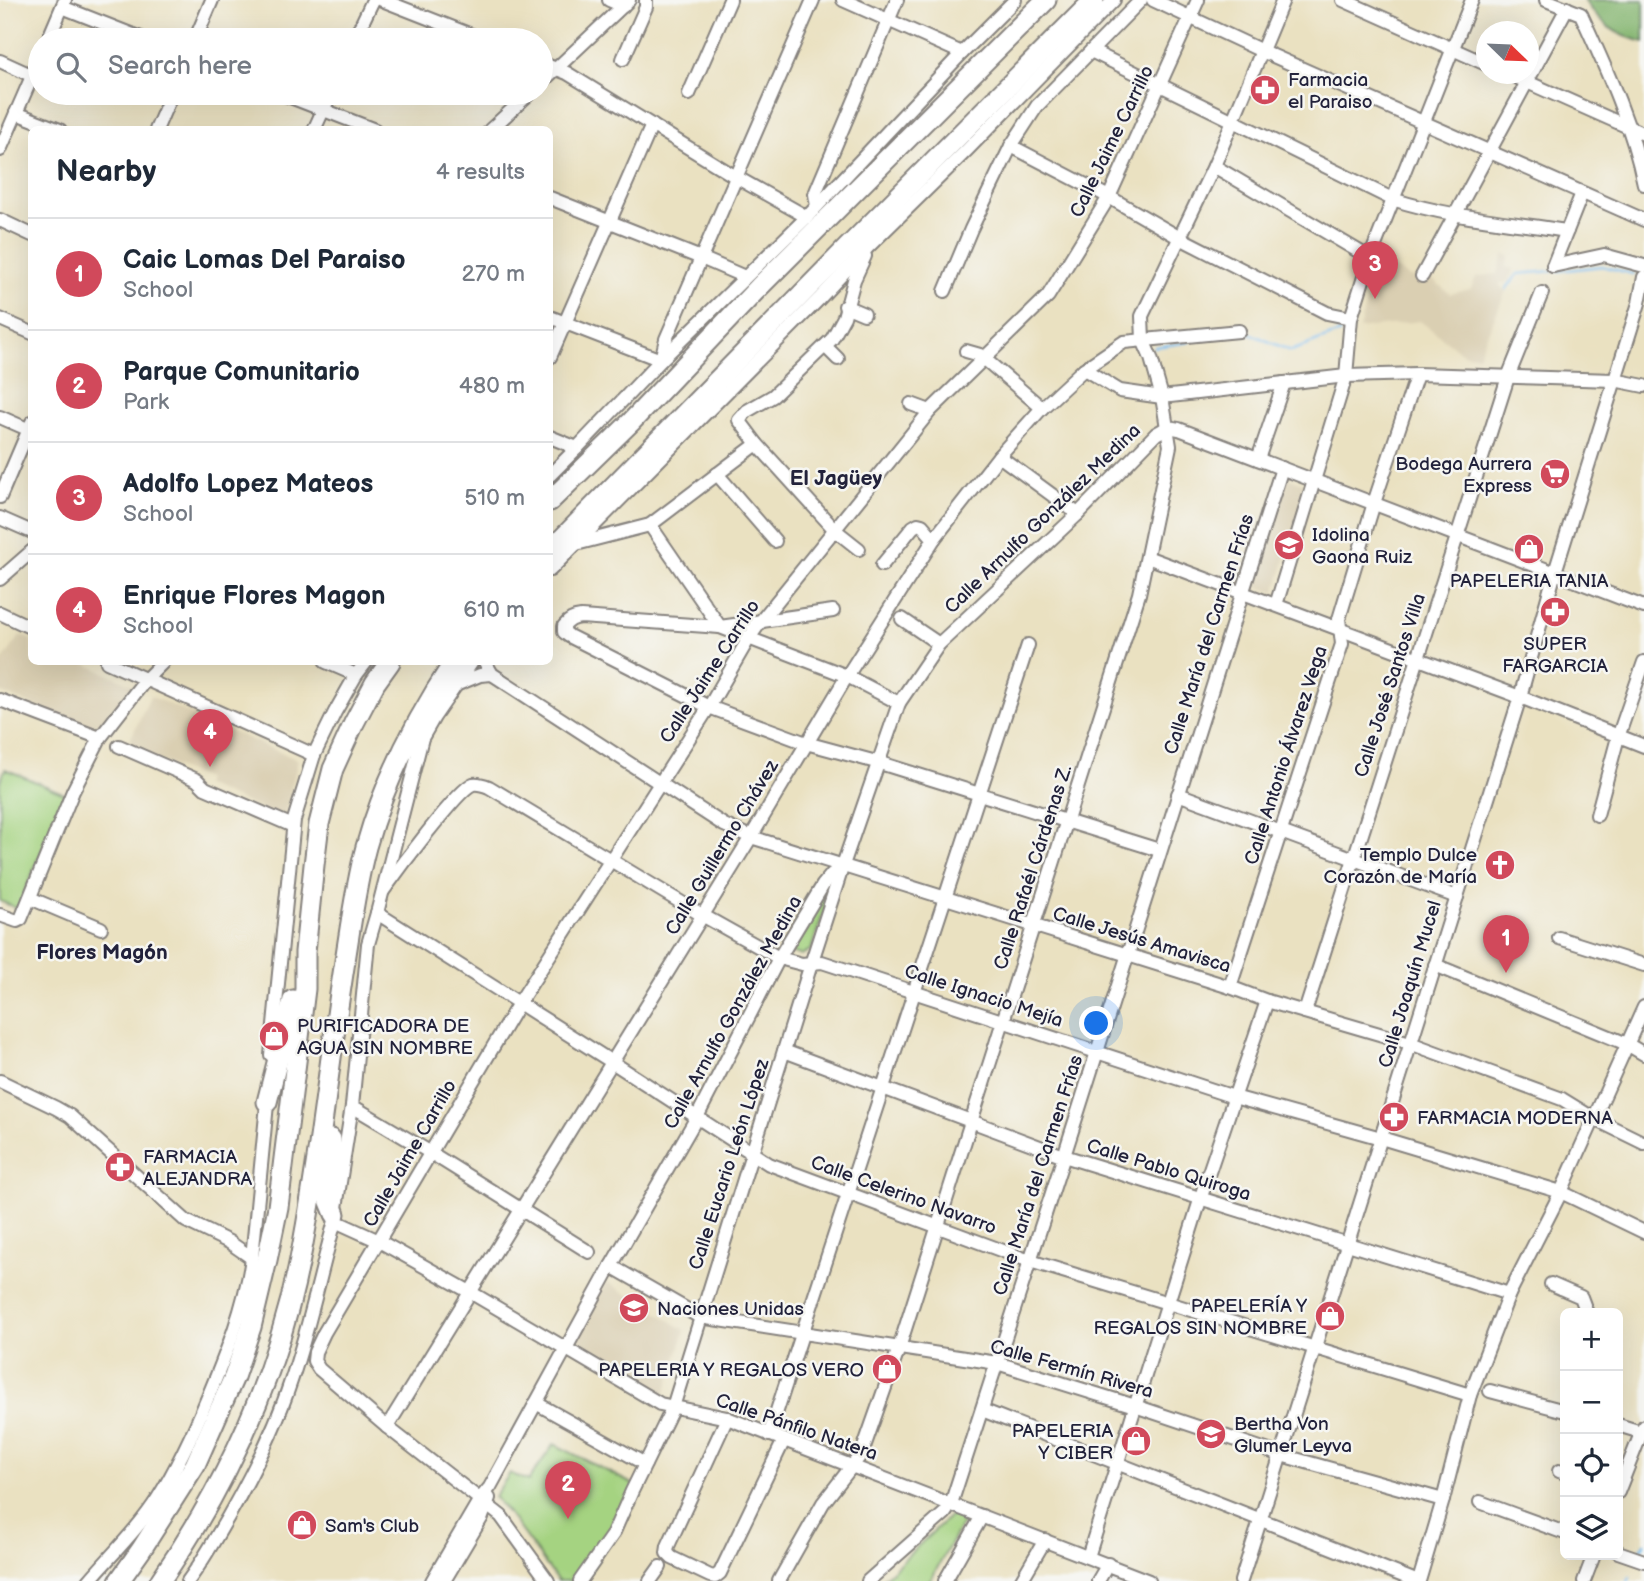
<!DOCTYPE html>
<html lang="en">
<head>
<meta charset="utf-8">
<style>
	:root { --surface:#fff; --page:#f2f2f3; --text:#1f2937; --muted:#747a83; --line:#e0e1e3; --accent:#d1495b }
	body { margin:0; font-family:"Balsamiq Sans",sans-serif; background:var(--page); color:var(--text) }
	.controls { position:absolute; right:21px; bottom:21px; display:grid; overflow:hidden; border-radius:10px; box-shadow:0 7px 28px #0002 }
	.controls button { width:63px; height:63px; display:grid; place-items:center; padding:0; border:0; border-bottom:2px solid var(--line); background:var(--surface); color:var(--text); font:35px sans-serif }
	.compass { position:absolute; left:1476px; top:21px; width:63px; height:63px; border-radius:50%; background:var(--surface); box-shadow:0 7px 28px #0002; rotate:113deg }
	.you { position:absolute; left:1097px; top:1024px; width:24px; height:24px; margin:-18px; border:5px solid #fff; border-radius:50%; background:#1a73e8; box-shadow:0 0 0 10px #1a73e833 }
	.badge { display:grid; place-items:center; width:46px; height:46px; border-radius:50%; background:var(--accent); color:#fff; font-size:23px; font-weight:700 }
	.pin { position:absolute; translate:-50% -58px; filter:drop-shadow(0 2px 4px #0008) }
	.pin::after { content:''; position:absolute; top:37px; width:24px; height:21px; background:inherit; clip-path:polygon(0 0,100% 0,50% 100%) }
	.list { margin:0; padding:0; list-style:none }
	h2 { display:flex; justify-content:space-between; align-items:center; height:91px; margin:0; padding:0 28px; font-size:30px }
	h2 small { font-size:23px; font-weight:400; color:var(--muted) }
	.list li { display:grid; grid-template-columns:46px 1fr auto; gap:21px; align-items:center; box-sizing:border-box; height:112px; padding:0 28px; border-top:2px solid var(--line) }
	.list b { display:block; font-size:26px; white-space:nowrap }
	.list p { margin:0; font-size:23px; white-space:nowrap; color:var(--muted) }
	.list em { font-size:23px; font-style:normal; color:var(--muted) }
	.icon { flex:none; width:38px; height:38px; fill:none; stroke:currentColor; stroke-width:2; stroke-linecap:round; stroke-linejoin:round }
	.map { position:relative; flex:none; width:1644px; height:1581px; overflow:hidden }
	.search { position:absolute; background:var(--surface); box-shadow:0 7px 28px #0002; left:28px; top:28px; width:525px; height:77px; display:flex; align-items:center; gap:18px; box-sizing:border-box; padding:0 24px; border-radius:38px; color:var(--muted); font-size:26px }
	.panel { position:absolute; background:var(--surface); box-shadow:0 7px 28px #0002; left:28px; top:126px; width:525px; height:539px; border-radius:10px }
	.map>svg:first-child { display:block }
</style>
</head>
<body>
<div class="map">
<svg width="1644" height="1581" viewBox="0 0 1644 1581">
	<rect width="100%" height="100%" fill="#f6f6f2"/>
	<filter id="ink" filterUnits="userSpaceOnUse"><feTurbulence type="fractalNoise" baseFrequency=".0143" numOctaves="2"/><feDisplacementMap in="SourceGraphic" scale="14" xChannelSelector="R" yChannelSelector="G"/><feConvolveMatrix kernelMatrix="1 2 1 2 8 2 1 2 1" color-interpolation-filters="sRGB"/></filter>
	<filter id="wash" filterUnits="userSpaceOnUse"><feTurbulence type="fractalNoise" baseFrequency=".00686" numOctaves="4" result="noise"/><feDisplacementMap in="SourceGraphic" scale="28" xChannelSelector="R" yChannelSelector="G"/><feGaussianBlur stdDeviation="1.57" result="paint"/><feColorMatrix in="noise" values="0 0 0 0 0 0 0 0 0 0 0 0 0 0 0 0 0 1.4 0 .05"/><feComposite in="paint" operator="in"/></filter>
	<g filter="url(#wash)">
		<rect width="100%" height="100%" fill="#eae1c1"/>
		<g fill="#dacfb2">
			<polygon points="1504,254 1510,256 1506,267 1514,269 1508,281 1500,284 1500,287 1506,291 1478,355 1464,354 1420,321 1359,329 1378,259 1409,277 1433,280 1450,294 1471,289 1476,277 1497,274"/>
			<polygon points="1285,477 1308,485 1275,593 1252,584"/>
			<polygon points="21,635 31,640 32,662 81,662 135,686 99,731 0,692 0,664"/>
			<polygon points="150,696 298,760 284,818 204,785 206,779 127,747"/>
			<polygon points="607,1282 685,1330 663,1400 570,1346"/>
		</g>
		<g fill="#a5d381" stroke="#647a5e" stroke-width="2">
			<polygon points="5,769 65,794 18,909 0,901 0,782"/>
			<polygon points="832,887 811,950 801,955 788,952 825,890"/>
			<polygon points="554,1444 640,1488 584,1581 558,1581 507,1512 494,1497 510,1473 528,1481"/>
			<polygon points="956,1510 966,1516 930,1581 881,1581"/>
		</g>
		<path fill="#84b56f" stroke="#536c55" stroke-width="2" d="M1584 0H1644V42C1616 36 1599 23 1584 0Z"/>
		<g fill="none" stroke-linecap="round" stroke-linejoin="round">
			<g stroke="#7cbef1" stroke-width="2.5">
				<polyline points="1558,271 1602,266 1633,274"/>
				<polyline points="1506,289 1518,274 1552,271"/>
				<polyline points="1241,334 1249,333 1291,351 1340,333"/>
				<polyline points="1155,347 1189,342"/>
				<polyline points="1639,1555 1644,1543"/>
				<polyline points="1628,1581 1630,1577"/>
			</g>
		</g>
	</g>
	<g filter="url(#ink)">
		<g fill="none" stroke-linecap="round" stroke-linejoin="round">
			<g stroke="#86827e" stroke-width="16">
				<g id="minor">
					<polyline points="382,0 484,40"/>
					<polyline points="609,0 623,6"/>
					<polyline points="843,0 962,53"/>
					<polyline points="1153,0 1262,51 1644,220"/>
					<polyline points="1343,0 1486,64"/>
					<path d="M1546 0 1581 14C1606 69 1632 124 1644 184"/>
					<polyline points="62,7 146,40"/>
					<polyline points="48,40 65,0"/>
					<polyline points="195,40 212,0"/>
					<polyline points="354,40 373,0"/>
					<path d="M1091 51 1392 199C1448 217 1509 222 1567 231"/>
					<polyline points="623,59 646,7 646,0"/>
					<polyline points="0,61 33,76"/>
					<polyline points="541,63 567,73 736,177 807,217"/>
					<polyline points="1509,74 1644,134"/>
					<polyline points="541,83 629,0"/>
					<polyline points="280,93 375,130"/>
					<polyline points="689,94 730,0"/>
					<polyline points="16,113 60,130"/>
					<polyline points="156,130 172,93"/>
					<polyline points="314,130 331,93"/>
					<polyline points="490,130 530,93"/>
					<polyline points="1011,146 1109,197 1180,238 1327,313 1351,318"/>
					<polyline points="0,150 40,58"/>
					<polyline points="1214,166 1370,258"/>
					<polyline points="550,198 701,258 745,277"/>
					<polyline points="817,206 815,194 817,189 897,0"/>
					<polyline points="0,220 32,235"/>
					<polyline points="1553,266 1604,255 1644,266"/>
					<polyline points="1553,266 1582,193"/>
					<polyline points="1422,276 1567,8"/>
					<polyline points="945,291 971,229 1011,146 1037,106 1141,0"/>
					<polyline points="845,306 864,314"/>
					<polyline points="550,317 661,360 666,339 813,0"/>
					<polyline points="0,319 32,333"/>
					<polyline points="825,346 838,359"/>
					<polyline points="966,351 980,355 1042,408"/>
					<polyline points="550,357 652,125"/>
					<polyline points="1084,369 1120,391 1162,397 1346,376 1417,374 1614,380 1644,386"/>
					<polyline points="911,404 930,411"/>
					<polyline points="0,417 32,431"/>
					<polyline points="550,437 577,448"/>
					<polyline points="999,456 1078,514"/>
					<polyline points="1258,459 1284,383"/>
					<polyline points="717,474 775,541"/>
					<polyline points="550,475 577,448 661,360 807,217 962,53 1015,0"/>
					<polyline points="0,497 32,422"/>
					<polyline points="0,518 32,532"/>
					<polyline points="650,525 720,627 847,676 899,703"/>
					<polyline points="576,544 650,525 757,444"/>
					<polyline points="859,549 835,530 757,444 739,420 747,411 773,396 832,339 844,317 854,280 865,256"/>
					<polyline points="1147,557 1520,697 1644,746"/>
					<polyline points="882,565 913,527 918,524 922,525 934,539"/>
					<polyline points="550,570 819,299 869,246 967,150 1114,0"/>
					<polyline points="0,579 32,551"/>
					<polyline points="1276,605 1346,376 1351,318 1370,258 1472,0"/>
					<path d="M833 611 720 627 581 617C573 618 569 620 564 626V632L569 636 709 707 806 743 880 763 1159 850"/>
					<polyline points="0,613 32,628"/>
					<polyline points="902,619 939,644"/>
					<polyline points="107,662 314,755"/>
					<polyline points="326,662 356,675"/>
					<polyline points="485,662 492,674 724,825 751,837 1230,987 1267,1001 1410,1043 1562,1099 1593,1118 1644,1143"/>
					<polyline points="458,684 480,675 492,674"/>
					<polyline points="0,700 100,738"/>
					<polyline points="119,746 197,780 205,788 293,826"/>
					<polyline points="1178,794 1457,897"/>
					<polyline points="1597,815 1618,737 1644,662"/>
					<path d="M383 891C396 873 458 789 473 784 479 783 484 785 489 787L702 915 779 958 802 964 822 962 1234 1097 1381 1138 1561 1192 1644 1232"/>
					<polyline points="30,898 101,928"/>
					<polyline points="377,913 612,1062 769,1164 1030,1261 1470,1395"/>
					<polyline points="0,915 17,921 21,919 73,791 100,738 146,679 163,662"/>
					<polyline points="1559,938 1644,965"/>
					<polyline points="1435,965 1627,1044 1644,1054"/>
					<polyline points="1230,987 1342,644 1339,619 1374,503 1417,374"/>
					<polyline points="1305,1012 1508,377 1542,293"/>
					<polyline points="784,1051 1064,1156 1509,1294"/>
					<polyline points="271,1055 294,820 314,755 335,712 356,675 366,662"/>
					<polyline points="0,1081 56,1108 70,1116 186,1221 229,1242 252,1258"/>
					<polyline points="352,1106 431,1153 589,1252"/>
					<polyline points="335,1221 379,1241 470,1292 660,1404 727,1418 1149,1581"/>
					<polyline points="611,1266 700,1317 997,1363 1135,1406 1281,1455 1443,1500"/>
					<polyline points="1551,1284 1581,1297 1587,1313"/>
					<polyline points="1490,1391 1565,1411"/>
					<polyline points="536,1403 645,1464"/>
					<polyline points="982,1410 1416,1581"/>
					<polyline points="727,1418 668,1546 667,1553 672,1558 710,1576 715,1577 720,1573 784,1440"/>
					<polyline points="1618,1425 1644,1433"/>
					<polyline points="387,1427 751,837 847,676 934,539 999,456 1042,408 1084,369 1124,342 1239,331"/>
					<polyline points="769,1435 1028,645"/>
					<polyline points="1559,1471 1565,1473"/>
					<polyline points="1618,1492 1644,1426"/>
					<polyline points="1480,1502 1565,1533"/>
					<polyline points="1618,1552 1644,1561"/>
					<polyline points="1088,1557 1207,1178 1267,1001"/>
					<path d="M89 1581C112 1554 139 1528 158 1498 178 1466 194 1431 208 1397 227 1352 245 1306 252 1258L268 1094"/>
					<path d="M188 1581C203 1561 215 1539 228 1517 253 1473 275 1430 291 1381 309 1329 320 1274 335 1221V1214L352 1106 368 944 377 913 422 738 434 717 472 662"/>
					<polyline points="432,1581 480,1499 490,1487 611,1266 697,1117 779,958 823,885 832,874 843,866"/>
					<polyline points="444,1581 482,1517 489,1498"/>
					<polyline points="548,1581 501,1516 387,1427 319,1369 314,1361 315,1352 324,1333 519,1003 709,707 749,638 761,621 930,411 1048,296 1109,197 1198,0"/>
					<polyline points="580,1581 613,1534 632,1491 673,1407 811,964 843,865 899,703 939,644 1078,514 1156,434 1168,427 1179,429 1644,607"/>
					<polyline points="650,1581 660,1567"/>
					<polyline points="779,1581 823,1503 859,1457 863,1450 899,1348 1139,594 1170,446 1162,397 1151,358 1143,340 1142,316 1214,166 1283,0"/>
					<polyline points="868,1581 945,1513 951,1504 1064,1156 1282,468"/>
					<polyline points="945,1581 982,1516"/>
					<polyline points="1021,1581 1045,1540"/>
					<polyline points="1098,1581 1108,1564"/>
					<polyline points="1241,1581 1520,697 1555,572 1639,303 1644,277"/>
					<polyline points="1419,1581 1443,1500 1470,1395 1509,1294 1561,1192 1644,1007"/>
					<polyline points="1584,1581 1594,1555"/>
				</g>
			</g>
			<g stroke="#86827e" stroke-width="23">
				<g id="highway">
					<polyline points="550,501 631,422 759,287 1046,0"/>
					<polyline points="550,551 847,248 1094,0"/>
					<polyline points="267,1102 293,1000"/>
					<polyline points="331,1139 328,1197 335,1214"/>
					<polyline points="119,1581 141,1550 195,1465 234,1377 251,1327 267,1260 278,1207 305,989 305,952 314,865 319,824 333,769 354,723 375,683 390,662"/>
					<path d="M160 1581C227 1484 277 1375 300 1259 320 1160 329 1060 345 961 351 923 356 884 366 847 384 782 417 718 454 662"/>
				</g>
			</g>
			<use href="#minor" stroke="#fff" stroke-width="12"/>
			<use href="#highway" stroke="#fff" stroke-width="19"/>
		</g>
	</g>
	<defs>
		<g id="pharmacy-disc" transform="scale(1.575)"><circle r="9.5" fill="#d1495b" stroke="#f6f6f2"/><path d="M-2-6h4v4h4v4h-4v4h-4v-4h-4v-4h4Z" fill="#fff"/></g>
		<g id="supermarket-disc" transform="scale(1.575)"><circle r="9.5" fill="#d1495b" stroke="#f6f6f2"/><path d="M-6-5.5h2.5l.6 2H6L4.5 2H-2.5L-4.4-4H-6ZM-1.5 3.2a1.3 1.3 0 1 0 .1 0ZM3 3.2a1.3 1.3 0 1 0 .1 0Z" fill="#fff"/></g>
		<g id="school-disc" transform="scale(1.575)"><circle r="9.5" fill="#d1495b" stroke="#f6f6f2"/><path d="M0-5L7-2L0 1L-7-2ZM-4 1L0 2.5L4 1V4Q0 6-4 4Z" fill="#fff"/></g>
		<g id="shop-disc" transform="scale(1.575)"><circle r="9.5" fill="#d1495b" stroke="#f6f6f2"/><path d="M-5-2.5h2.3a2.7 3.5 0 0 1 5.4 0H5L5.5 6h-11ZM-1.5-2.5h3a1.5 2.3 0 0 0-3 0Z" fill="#fff"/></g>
		<g id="church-disc" transform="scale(1.575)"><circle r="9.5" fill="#d1495b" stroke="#f6f6f2"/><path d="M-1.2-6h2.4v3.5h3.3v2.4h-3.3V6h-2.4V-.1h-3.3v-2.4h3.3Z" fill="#fff"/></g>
	</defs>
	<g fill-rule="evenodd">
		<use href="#pharmacy-disc" x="1265" y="90"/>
		<use href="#supermarket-disc" x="1555" y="474"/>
		<use href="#school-disc" x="1289" y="545"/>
		<use href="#shop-disc" x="1529" y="549"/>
		<use href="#pharmacy-disc" x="1555" y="612"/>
		<use href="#church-disc" x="1500" y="865"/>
		<use href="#shop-disc" x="274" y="1036"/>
		<use href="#pharmacy-disc" x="1394" y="1117"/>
		<use href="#pharmacy-disc" x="120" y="1167"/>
		<use href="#school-disc" x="634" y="1308"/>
		<use href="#shop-disc" x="1330" y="1316"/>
		<use href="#shop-disc" x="887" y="1369"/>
		<use href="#school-disc" x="1211" y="1434"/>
		<use href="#shop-disc" x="1136" y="1441"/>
		<use href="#shop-disc" x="302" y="1525"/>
	</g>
	<g text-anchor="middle" stroke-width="5" stroke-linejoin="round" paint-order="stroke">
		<g font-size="19" fill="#22223b" stroke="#f6f6f2" text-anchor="start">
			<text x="1288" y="86">Farmacia<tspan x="1288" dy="22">el Paraiso</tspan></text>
			<text x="1532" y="470" text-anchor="end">Bodega Aurrera<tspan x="1532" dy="22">Express</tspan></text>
			<text x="1312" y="541">Idolina<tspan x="1312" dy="22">Gaona Ruiz</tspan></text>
			<text x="1529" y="587" text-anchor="middle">PAPELERIA TANIA</text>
			<text x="1555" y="650" text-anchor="middle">SUPER<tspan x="1555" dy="22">FARGARCIA</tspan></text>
			<text x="1477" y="861" text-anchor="end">Templo Dulce<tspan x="1477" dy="22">Corazón de María</tspan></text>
			<text x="297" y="1032">PURIFICADORA DE<tspan x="297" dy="22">AGUA SIN NOMBRE</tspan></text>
			<text x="1417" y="1124">FARMACIA MODERNA</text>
			<text x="143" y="1163">FARMACIA<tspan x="143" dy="22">ALEJANDRA</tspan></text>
			<text x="1307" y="1312" text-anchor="end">PAPELERÍA Y<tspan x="1307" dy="22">REGALOS SIN NOMBRE</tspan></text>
			<text x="657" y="1315">Naciones Unidas</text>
			<text x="864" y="1376" text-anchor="end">PAPELERIA Y REGALOS VERO</text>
			<text x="1234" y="1430">Bertha Von<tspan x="1234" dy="22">Glumer Leyva</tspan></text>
			<text x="1113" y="1437" text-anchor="end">PAPELERIA<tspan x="1113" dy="22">Y CIBER</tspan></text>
			<text x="325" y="1532">Sam's Club</text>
		</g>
		<g font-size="19" fill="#22223b" stroke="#f6f6f2">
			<text transform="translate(1111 141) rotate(-64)" y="7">Calle Jaime Carrillo</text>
			<text transform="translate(1042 518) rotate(-44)" y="7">Calle Arnulfo González Medina</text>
			<text transform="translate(1208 634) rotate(-72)" y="7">Calle María del Carmen Frías</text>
			<text transform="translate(709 671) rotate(-57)" y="7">Calle Jaime Carrillo</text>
			<text transform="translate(1389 685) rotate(-72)" y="7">Calle José Santos Villa</text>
			<text transform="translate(1285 755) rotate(-72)" y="7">Calle Antonio Álvarez Vega</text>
			<text transform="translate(721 847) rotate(-59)" y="7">Calle Guillermo Chávez</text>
			<text transform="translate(1032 867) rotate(-72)" y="7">Calle Rafaél Cárdenas Z.</text>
			<text transform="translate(1142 939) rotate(17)" y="7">Calle Jesús Amavisca</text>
			<text transform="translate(1409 984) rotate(-73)" y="7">Calle Joaquín Mucel</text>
			<text transform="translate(984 995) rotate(18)" y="7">Calle Ignacio Mejía</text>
			<text transform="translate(732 1012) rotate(-61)" y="7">Calle Arnulfo González Medina</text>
			<text transform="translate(409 1153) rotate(-60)" y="7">Calle Jaime Carrillo</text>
			<text transform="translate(728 1164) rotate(-72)" y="7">Calle Eucario León López</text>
			<text transform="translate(1169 1169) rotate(17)" y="7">Calle Pablo Quiroga</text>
			<text transform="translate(1037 1175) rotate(-72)" y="7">Calle María del Carmen Frías</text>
			<text transform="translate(904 1194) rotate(20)" y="7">Calle Celerino Navarro</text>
			<text transform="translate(1072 1368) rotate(16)" y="7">Calle Fermín Rivera</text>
			<text transform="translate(797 1426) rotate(19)" y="7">Calle Pánfilo Natera</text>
		</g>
		<g font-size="21" font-weight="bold" fill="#22223b" stroke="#f6f6f2">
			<text x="836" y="485">El Jagüey</text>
			<text x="102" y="959">Flores Magón</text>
		</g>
	</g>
</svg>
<div class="controls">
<button>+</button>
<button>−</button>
<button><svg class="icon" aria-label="locate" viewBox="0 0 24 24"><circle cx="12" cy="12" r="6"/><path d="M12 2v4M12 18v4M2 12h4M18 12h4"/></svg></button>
<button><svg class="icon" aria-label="layers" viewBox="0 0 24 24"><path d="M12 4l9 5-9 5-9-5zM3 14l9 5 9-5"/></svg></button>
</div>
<svg class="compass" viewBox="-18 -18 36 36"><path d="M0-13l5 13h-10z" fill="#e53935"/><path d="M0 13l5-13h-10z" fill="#747a83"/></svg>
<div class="you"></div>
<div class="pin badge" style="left:1506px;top:973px">1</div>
<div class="pin badge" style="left:568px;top:1519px">2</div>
<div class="pin badge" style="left:1375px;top:299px">3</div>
<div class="pin badge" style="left:210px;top:767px">4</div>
<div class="search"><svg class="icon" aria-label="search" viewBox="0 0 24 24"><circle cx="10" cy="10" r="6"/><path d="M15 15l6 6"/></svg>Search here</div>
<section class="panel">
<h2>Nearby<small>4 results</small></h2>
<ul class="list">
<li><span class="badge">1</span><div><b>Caic Lomas Del Paraiso</b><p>School</p></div><em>270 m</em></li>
<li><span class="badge">2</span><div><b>Parque Comunitario</b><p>Park</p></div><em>480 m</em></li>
<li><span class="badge">3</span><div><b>Adolfo Lopez Mateos</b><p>School</p></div><em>510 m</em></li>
<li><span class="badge">4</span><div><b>Enrique Flores Magon</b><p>School</p></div><em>610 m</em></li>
</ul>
</section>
</div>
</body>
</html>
